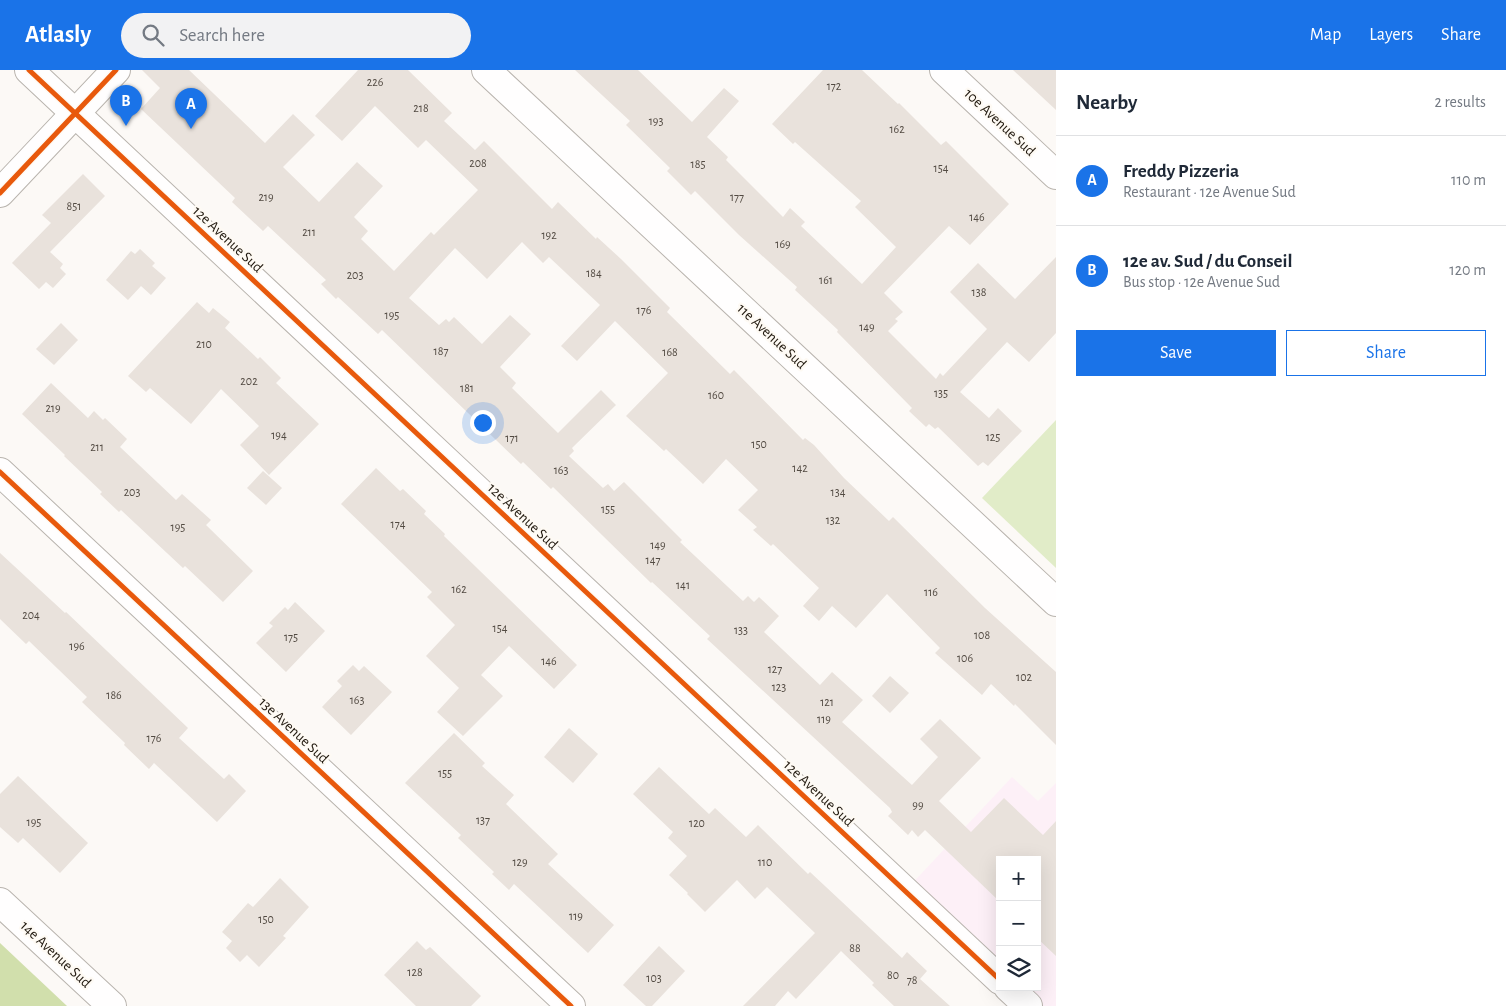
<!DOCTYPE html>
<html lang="en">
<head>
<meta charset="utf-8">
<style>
	:root { --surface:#fff; --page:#f2f2f3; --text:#1f2937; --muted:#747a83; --line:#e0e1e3; --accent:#1a73e8 }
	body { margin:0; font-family:"Alegreya Sans",sans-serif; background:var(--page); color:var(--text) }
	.controls { position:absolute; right:15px; bottom:15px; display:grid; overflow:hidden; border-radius:0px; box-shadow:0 5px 20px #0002 }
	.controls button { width:45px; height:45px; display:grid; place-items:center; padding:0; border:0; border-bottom:1px solid var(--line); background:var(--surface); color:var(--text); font:25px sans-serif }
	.you { position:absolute; left:482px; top:352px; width:18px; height:18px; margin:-12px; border:4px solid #fff; border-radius:50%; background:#1a73e8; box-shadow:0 0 0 8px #1a73e833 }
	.badge { display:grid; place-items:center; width:32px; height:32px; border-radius:50%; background:var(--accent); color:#fff; font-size:16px; font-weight:700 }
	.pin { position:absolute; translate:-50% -41px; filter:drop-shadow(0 1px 2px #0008) }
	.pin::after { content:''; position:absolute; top:26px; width:18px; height:15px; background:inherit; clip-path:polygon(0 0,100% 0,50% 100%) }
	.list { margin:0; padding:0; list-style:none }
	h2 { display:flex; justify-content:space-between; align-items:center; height:65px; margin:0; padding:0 20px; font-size:21px }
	h2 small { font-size:16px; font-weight:400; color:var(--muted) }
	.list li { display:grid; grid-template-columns:32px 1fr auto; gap:15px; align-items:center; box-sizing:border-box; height:90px; padding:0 20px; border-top:1px solid var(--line) }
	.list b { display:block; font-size:19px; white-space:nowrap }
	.list p { margin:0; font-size:16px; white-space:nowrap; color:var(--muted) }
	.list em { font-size:16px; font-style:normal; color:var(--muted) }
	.actions { display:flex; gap:10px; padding:15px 20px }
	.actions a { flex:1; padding:11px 0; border:1px solid var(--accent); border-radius:0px; text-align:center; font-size:18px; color:var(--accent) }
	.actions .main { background:var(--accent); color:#fff }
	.icon { flex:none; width:28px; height:28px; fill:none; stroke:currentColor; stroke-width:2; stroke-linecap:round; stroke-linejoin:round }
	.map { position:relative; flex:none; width:1056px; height:936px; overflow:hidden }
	header { display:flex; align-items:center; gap:30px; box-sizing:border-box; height:70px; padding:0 25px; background:var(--accent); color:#fff }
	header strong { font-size:24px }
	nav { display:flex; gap:28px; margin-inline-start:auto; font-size:18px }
	.search { width:350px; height:45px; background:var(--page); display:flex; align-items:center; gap:12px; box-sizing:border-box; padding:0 18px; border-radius:28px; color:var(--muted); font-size:19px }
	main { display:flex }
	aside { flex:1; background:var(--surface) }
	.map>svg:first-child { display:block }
</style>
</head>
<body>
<header>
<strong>Atlasly</strong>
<div class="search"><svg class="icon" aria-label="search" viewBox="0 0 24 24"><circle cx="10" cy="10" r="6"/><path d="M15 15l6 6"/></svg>Search here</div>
<nav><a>Map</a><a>Layers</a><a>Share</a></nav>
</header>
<main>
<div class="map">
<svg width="1056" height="936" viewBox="0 0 1056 936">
	<rect width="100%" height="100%" fill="#fcf9f6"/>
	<polygon fill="#fdf0f7" points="1012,707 1038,731 1056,713 1056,936 1028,936 1008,917 1037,917 1037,790 1000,790 1000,910 905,821"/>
	<polygon fill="#e1ecc8" points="1056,350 1056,498 982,428"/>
	<polygon fill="#d1dfac" points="0,873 67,936 0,936"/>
	<g fill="#e9e2dc">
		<polygon points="142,0 189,0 265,73 293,44 315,65 283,97 319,132 357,92 383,116 354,147 368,161 361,169 394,201 431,162 434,165 478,120 426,70 418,78 375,36 342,71 315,46 358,0 408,0 452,43 444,51 475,80 484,71 552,139 558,132 596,169 597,167 621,189 670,238 667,242 730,304 734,300 803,370 805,368 814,375 844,408 889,451 893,447 985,538 1056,602 1056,675 1015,634 1014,636 991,614 982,625 935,583 940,578 887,524 856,558 832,536 819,551 803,536 819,518 773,474 771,476 753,460 757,457 738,440 758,420 726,389 703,414 666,379 664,381 626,346 668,303 615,251 577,291 561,276 600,235 549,187 543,193 522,172 487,209 455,178 409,228 439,255 446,249 449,252 454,247 482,274 510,245 531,264 500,297 516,313 512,318 558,363 601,320 616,335 572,378 574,381 569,386 603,418 608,414 614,421 624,412 682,470 680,472 743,531 748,526 754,532 759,527 779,546 764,562 820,615 832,602 863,630 842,652 912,715 938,687 920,669 940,649 981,688 939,731 971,762 1004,728 1043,765 1056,751 1056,886 1037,868 1037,790 1000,790 1000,832 925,760 918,767 912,760 908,765 888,746 892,742 890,738 707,569 710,566 652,512 651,513 553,417 551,419 523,392 521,394 382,260 378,264 338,227 336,229 321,214 326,210 268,156 263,161 232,132 235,128 141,39 160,18"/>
		<polygon points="575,0 638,0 692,52 724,18 739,31 707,67 728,87 726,90 783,147 790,138 805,152 801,156 862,214 896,177 855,137 861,131 795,72 793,74 772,54 823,0 862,0 898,34 899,33 941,75 946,71 1009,134 970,175 949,156 884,223 903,242 895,249 898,251 888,261 936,309 940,303 943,306 987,259 950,222 978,193 1015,229 1056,187 1056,263 1029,292 1007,272 960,322 989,348 998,338 1022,361 988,396 983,392 978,396 938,357 935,359 929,354 926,357 909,341 912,338 837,262 838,260 795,220 797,217 739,165 695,121 691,125 667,101 670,98 626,55 630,51"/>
		<polygon points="1013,0 1056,0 1056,40"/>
		<polygon points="83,104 105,126 50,182 63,194 60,198 66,204 53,218 46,212 39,219 12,193 51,153 42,145"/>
		<polygon points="140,179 155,193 152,196 166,208 151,225 141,216 128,230 106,210 131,181 135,184"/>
		<polygon points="197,232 209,243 213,238 230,252 225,258 258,289 260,287 281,308 276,313 319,354 269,405 240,375 259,356 221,319 191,354 150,318 146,322 128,306"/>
		<polygon points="61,253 78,270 54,295 36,279"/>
		<polygon points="51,313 88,348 94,341 103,350 105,348 127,369 120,377 176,430 182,424 211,450 206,455 253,501 223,532 185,496 183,498 121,440 119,442 100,424 102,422 64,386 65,385 22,344"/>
		<polygon points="376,398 400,421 403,419 426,441 424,444 445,464 444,466 577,595 554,619 509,576 481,605 503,626 463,666 437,642 459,618 426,586 455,555 427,527 432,522 341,434"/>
		<polygon points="263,401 282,418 266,435 247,418"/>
		<polygon points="0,483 65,543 66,542 188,658 179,668 224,709 229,704 246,721 217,752 154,693 149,699 124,675 125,673 82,632 87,627 29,571 26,574 0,549"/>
		<polygon points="295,532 325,561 286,602 256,573 273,556 269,553 285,537 288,540"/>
		<polygon points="353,595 359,601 364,596 392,622 351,665 322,637 342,616 337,611"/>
		<polygon points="890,606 909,623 890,643 872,626"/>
		<polygon points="569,658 598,684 573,713 544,687"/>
		<polygon points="454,663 485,693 482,696 514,725 506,734 558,784 548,794 614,855 588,883 514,814 509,820 492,804 494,802 458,768 461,765 405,713"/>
		<polygon points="659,697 709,744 715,738 746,767 758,755 808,804 810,802 902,888 907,882 927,901 920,909 950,936 894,936 872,915 874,913 841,881 796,929 788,921 775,936 743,936 815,863 767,817 755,829 737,810 705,842 687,824 688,823 669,805 687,786 668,768 673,762 633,724"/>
		<polygon points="18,706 88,773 60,803 23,768 18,773 0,757 0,724"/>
		<polygon points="280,808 309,837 283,866 286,868 259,897 247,885 240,892 226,878 232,871 222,862 248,833 253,837"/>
		<polygon points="417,871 426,880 430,877 481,926 471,936 416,936 384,905"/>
		<polygon points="659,876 685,901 652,936 646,936 623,915"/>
	</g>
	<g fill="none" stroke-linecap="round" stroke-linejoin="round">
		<g stroke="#b9b4ae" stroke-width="30">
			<g id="minor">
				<polyline points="486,0 1056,532"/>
				<polyline points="944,0 1056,105"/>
				<polyline points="0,123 116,0"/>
				<polyline points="0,832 112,936"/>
			</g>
		</g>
		<g stroke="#b9b4ae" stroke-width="30">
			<g id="major">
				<polyline points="29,0 1000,910"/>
				<polyline points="0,402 571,936"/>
				<polyline points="1008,917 1028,936"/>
			</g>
		</g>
		<use href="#minor" stroke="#fffefe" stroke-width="28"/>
		<use href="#major" stroke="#fffefe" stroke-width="28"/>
		<g stroke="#fefaf4" stroke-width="8">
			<g id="cycleway">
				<polyline points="29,0 1000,910"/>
				<polyline points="0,123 116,0"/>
				<polyline points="0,402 571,936"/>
			</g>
		</g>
		<use href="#cycleway" stroke="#e8590c" stroke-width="5"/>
	</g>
	<g text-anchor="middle" stroke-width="4.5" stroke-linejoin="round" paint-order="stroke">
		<g font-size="12" fill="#524a42">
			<text x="375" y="16">226</text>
			<text x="834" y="20">172</text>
			<text x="421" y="42">218</text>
			<text x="656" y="55">193</text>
			<text x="897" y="63">162</text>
			<text x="478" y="97">208</text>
			<text x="698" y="98">185</text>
			<text x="941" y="102">154</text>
			<text x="266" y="131">219</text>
			<text x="737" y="131">177</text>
			<text x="74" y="140">851</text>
			<text x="977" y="151">146</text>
			<text x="309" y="166">211</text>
			<text x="549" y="169">192</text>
			<text x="783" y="178">169</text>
			<text x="594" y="207">184</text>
			<text x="355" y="209">203</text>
			<text x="826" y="214">161</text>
			<text x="979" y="226">138</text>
			<text x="644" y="244">176</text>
			<text x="392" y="249">195</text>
			<text x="867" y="261">149</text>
			<text x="204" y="278">210</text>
			<text x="441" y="285">187</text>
			<text x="670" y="286">168</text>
			<text x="249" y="315">202</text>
			<text x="467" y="322">181</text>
			<text x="941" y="327">135</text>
			<text x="716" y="329">160</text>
			<text x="53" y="342">219</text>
			<text x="279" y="369">194</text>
			<text x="993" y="371">125</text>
			<text x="512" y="372">171</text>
			<text x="759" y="378">150</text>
			<text x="97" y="381">211</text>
			<text x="800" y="402">142</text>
			<text x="561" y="404">163</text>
			<text x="132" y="426">203</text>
			<text x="838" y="426">134</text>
			<text x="608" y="443">155</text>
			<text x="833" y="454">132</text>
			<text x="398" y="458">174</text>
			<text x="178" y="461">195</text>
			<text x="658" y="479">149</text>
			<text x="653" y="494">147</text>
			<text x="683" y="519">141</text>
			<text x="459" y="523">162</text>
			<text x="931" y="526">116</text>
			<text x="31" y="549">204</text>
			<text x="500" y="562">154</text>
			<text x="741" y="564">133</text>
			<text x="982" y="569">108</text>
			<text x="291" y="571">175</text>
			<text x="77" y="580">196</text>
			<text x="965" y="592">106</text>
			<text x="549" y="595">146</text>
			<text x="775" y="603">127</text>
			<text x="1024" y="611">102</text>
			<text x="779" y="621">123</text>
			<text x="114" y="629">186</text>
			<text x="357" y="634">163</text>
			<text x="827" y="636">121</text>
			<text x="824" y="653">119</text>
			<text x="154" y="672">176</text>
			<text x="445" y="707">155</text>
			<text x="918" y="739">99</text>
			<text x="483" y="754">137</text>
			<text x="34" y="756">195</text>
			<text x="697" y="757">120</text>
			<text x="520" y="796">129</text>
			<text x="765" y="796">110</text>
			<text x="576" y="850">119</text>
			<text x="266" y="853">150</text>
			<text x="855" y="882">88</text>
			<text x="415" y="906">128</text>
			<text x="893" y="909">80</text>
			<text x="654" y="912">103</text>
			<text x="912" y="914">78</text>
		</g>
		<g font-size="15" fill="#20180e" stroke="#fefaf4">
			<text transform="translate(1000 52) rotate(43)" y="5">10e Avenue Sud</text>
			<text transform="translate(228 169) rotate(43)" y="5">12e Avenue Sud</text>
			<text transform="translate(772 266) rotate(43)" y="5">11e Avenue Sud</text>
			<text transform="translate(523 446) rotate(43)" y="5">12e Avenue Sud</text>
			<text transform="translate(294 660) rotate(43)" y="5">13e Avenue Sud</text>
			<text transform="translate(819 723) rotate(43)" y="5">12e Avenue Sud</text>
			<text transform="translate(56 884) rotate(43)" y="5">14e Avenue Sud</text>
		</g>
	</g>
</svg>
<div class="controls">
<button>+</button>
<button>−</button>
<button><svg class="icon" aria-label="layers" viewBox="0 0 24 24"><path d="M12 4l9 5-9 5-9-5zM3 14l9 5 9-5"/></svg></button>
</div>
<div class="you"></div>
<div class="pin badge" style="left:191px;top:59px">A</div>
<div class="pin badge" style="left:126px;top:56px">B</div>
</div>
<aside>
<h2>Nearby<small>2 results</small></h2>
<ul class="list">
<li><span class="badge">A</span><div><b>Freddy Pizzeria</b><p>Restaurant · 12e Avenue Sud</p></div><em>110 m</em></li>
<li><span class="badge">B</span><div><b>12e av. Sud / du Conseil</b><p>Bus stop · 12e Avenue Sud</p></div><em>120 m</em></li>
</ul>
<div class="actions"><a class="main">Save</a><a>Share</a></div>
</aside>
</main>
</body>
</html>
